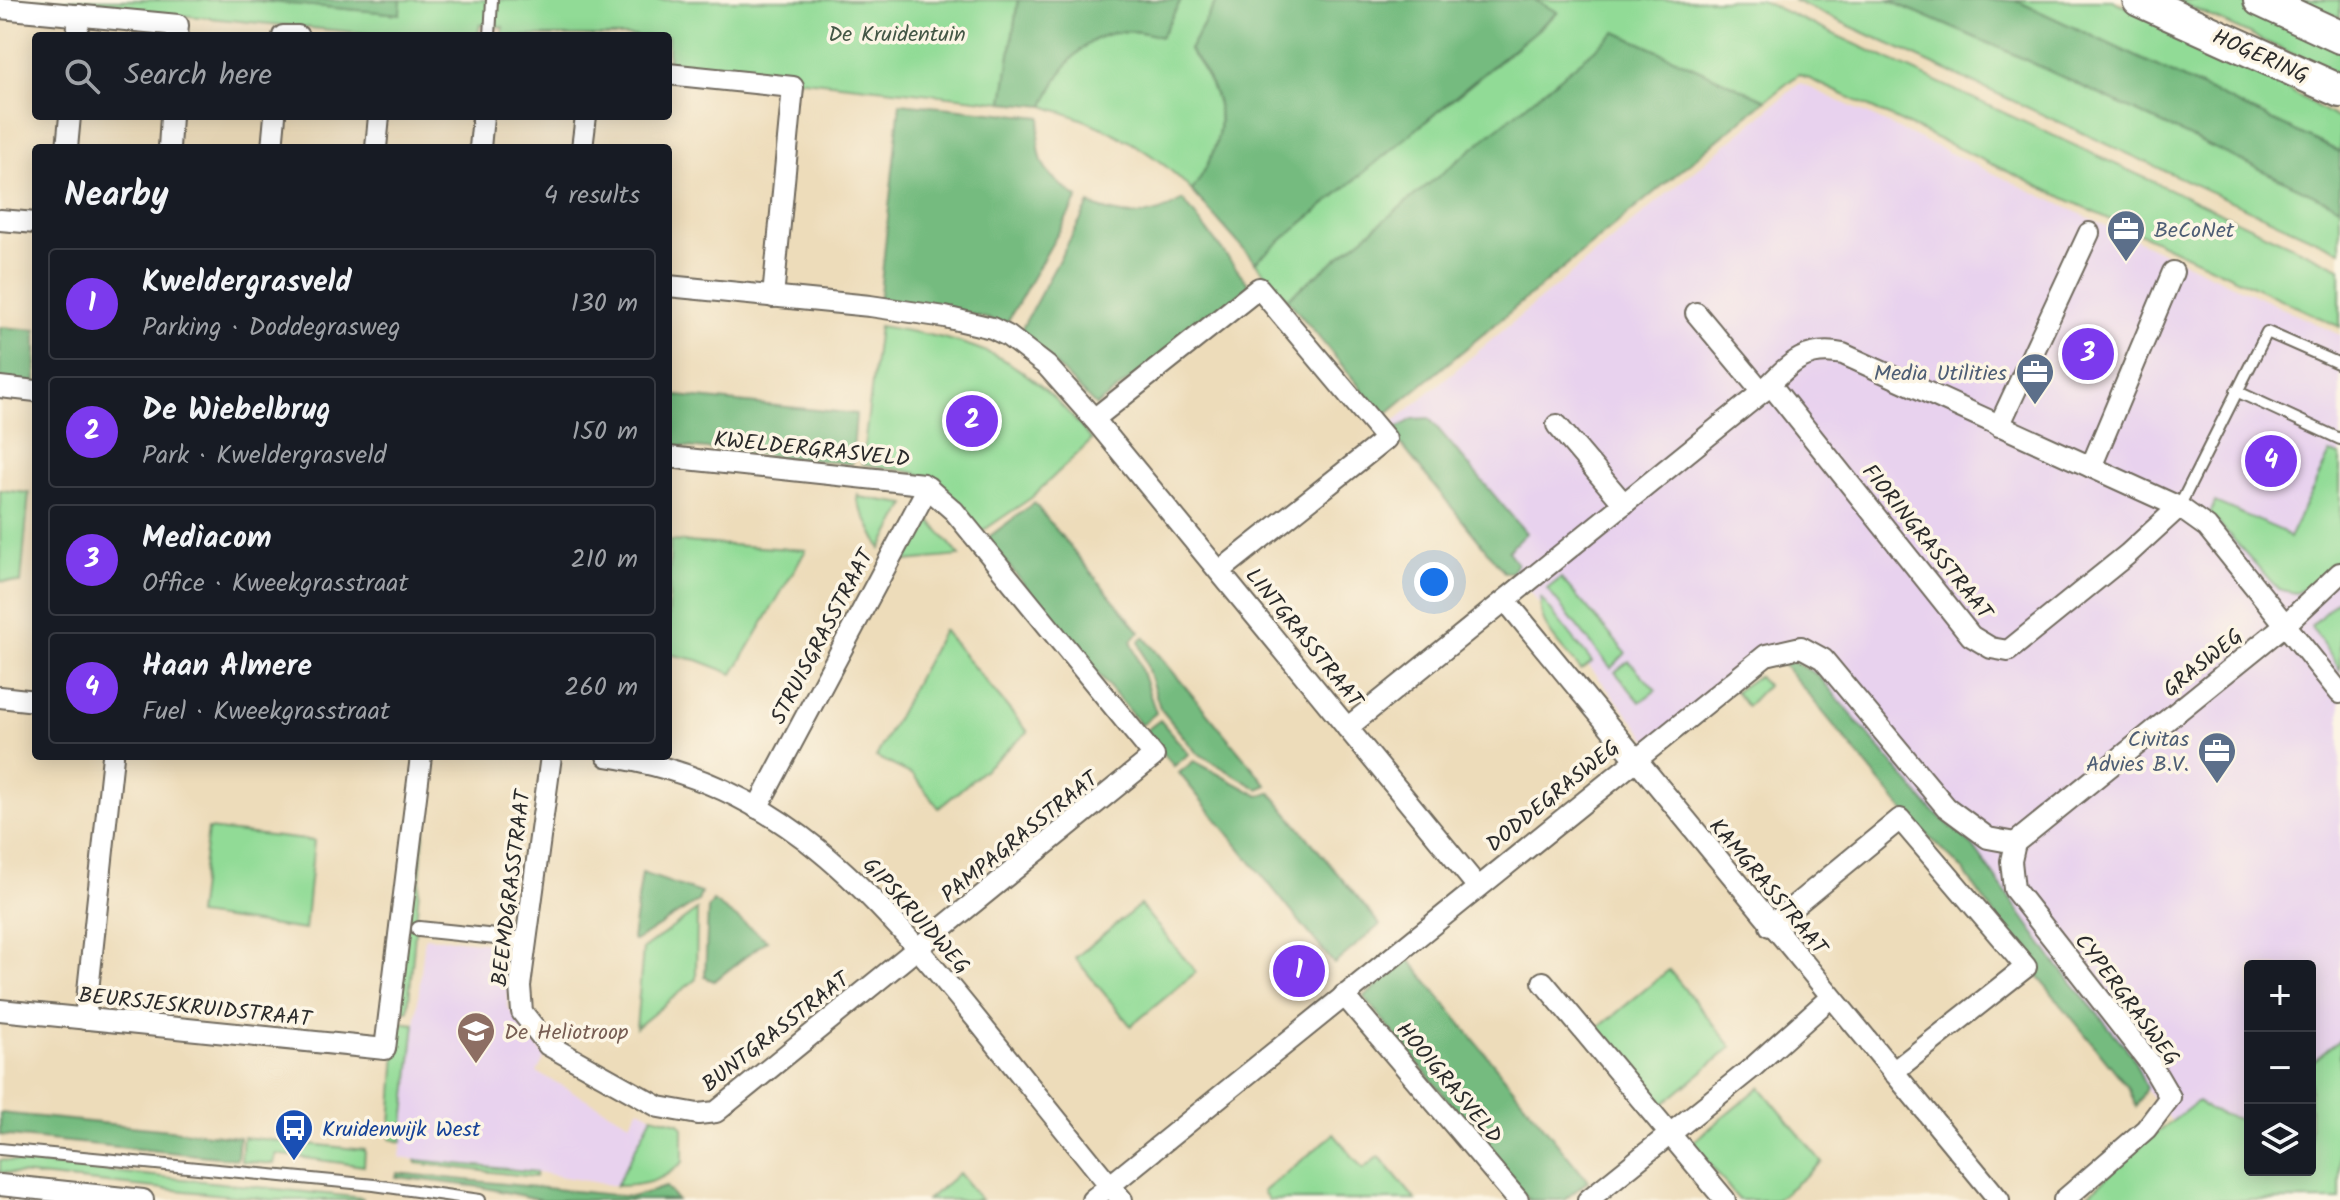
<!DOCTYPE html>
<html lang="en">
<head>
<meta charset="utf-8">
<style>
	:root { --surface:#171b24; --page:#242831; --text:#f1f3f6; --muted:#9ea1a6; --line:#363941; --accent:#7c3aed }
	body { margin:0; font-family:Kalam,sans-serif; background:var(--page); color:var(--text) }
	.controls { position:absolute; right:24px; bottom:24px; display:grid; overflow:hidden; border-radius:8px; box-shadow:0 4px 20px #0003 }
	.controls button { width:72px; height:72px; display:grid; place-items:center; padding:0; border:0; border-bottom:2px solid var(--line); background:var(--surface); color:var(--text); font:40px sans-serif }
	.you { position:absolute; left:1434px; top:582px; width:28px; height:28px; margin:-20px; border:6px solid #fff; border-radius:50%; background:#1a73e8; box-shadow:0 0 0 12px #1a73e833 }
	.badge { display:grid; place-items:center; width:52px; height:52px; border-radius:50%; background:var(--accent); color:#fff; font-size:26px; font-weight:700 }
	.pin { position:absolute; translate:-50% -50%; border:4px solid #fff; box-shadow:0 2px 8px #0006 }
	.list { margin:0; padding:0; list-style:none }
	h2 { display:flex; justify-content:space-between; align-items:center; height:104px; margin:0; padding:0 32px; font-size:34px }
	h2 small { font-size:26px; font-weight:400; color:var(--muted) }
	.list li { display:grid; grid-template-columns:52px 1fr auto; gap:24px; align-items:center; box-sizing:border-box; height:112px; margin:0 16px 16px; padding:0 16px; border:2px solid var(--line); border-radius:8px }
	.list b { display:block; font-size:30px; white-space:nowrap }
	.list p { margin:0; font-size:26px; white-space:nowrap; color:var(--muted) }
	.list em { font-size:26px; font-style:normal; color:var(--muted) }
	.icon { flex:none; width:44px; height:44px; fill:none; stroke:currentColor; stroke-width:2; stroke-linecap:round; stroke-linejoin:round }
	.map { position:relative; flex:none; width:2340px; height:1200px; overflow:hidden }
	.search { position:absolute; background:var(--surface); box-shadow:0 4px 20px #0003; left:32px; top:32px; width:640px; height:88px; display:flex; align-items:center; gap:20px; box-sizing:border-box; padding:0 28px; border-radius:8px; color:var(--muted); font-size:30px }
	.panel { position:absolute; background:var(--surface); box-shadow:0 4px 20px #0003; left:32px; top:144px; width:640px; height:616px; border-radius:8px }
	.map>svg:first-child { display:block }
</style>
</head>
<body>
<div class="map">
<svg width="2340" height="1200" viewBox="0 0 2340 1200">
	<rect width="100%" height="100%" fill="#fcf5e5"/>
	<filter id="ink" filterUnits="userSpaceOnUse"><feTurbulence type="fractalNoise" baseFrequency=".0125" numOctaves="2"/><feDisplacementMap in="SourceGraphic" scale="16" xChannelSelector="R" yChannelSelector="G"/><feConvolveMatrix kernelMatrix="1 2 1 2 8 2 1 2 1" color-interpolation-filters="sRGB"/></filter>
	<filter id="wash" filterUnits="userSpaceOnUse"><feTurbulence type="fractalNoise" baseFrequency=".006" numOctaves="4" result="noise"/><feDisplacementMap in="SourceGraphic" scale="32" xChannelSelector="R" yChannelSelector="G"/><feGaussianBlur stdDeviation="1.8" result="paint"/><feColorMatrix in="noise" values="0 0 0 0 0 0 0 0 0 0 0 0 0 0 0 0 0 1.4 0 .05"/><feComposite in="paint" operator="in"/></filter>
	<g filter="url(#wash)">
		<rect width="100%" height="100%" fill="#eddcba"/>
		<g fill="#e8d2ee">
			<polygon points="1800,83 2340,335 2340,1083 2310,1109 2310,966 2250,966 2250,1160 2222,1184 1787,641 1659,753 1393,422"/>
			<polygon points="425,937 513,945 507,1006 545,1057 537,1072 630,1123 639,1108 652,1116 616,1186 536,1172 400,1158"/>
		</g>
		<g fill="#91db96" stroke="#5e8360" stroke-width="2">
			<polygon points="25,0 248,0 399,14 401,0 1018,0 1003,102 668,65 668,36 503,36 503,27 480,24 478,36 394,36"/>
			<path d="M1181 0H1217L1189 50C1230 102 1228 137 1192 191 1152 147 1099 123 1044 106 1065 54 1100 17 1161 37Z"/>
			<polygon points="1534,0 1760,0 2340,268 2340,327 1799,74 1766,100 1616,33 1287,299 1255,262 1558,13"/>
			<polygon points="1793,0 1888,0 2011,53 2340,207 2340,251"/>
			<polygon points="2015,0 2112,0 2228,54 2340,120 2340,152"/>
			<polygon points="2175,0 2238,0 2340,47 2340,76"/>
			<polygon points="2301,0 2340,0 2340,18"/>
			<path d="M879 326C984 343 1022 355 1092 440L1031 498 981 532C931 472 941 476 862 464Z"/>
			<polygon points="2330,453 2340,456 2340,556 2321,579 2296,593 2278,589 2210,514 2215,502 2280,530 2289,538"/>
			<polygon points="0,490 29,493 21,583 0,581"/>
			<polygon points="858,493 859,497 906,504 881,549 857,501"/>
			<polygon points="928,518 960,556 905,561 901,559 921,521"/>
			<polygon points="670,541 806,550 733,674 697,660 668,654"/>
			<polygon points="1561,578 1626,653 1611,668 1547,589"/>
			<path d="M1541 598 1592 662 1581 670C1564 649 1536 626 1541 598Z"/>
			<polygon points="2340,598 2340,670 2311,626"/>
			<polygon points="943,630 1028,732 939,808 913,775 876,757"/>
			<polygon points="1629,661 1656,690 1640,702 1615,672"/>
			<polygon points="1758,676 1767,685 1747,706 1735,692"/>
			<polygon points="423,776 429,778 408,1011 399,1010"/>
			<polygon points="208,829 314,841 305,930 197,915"/>
			<polygon points="1140,905 1196,972 1131,1026 1075,958"/>
			<polygon points="697,910 696,979 636,1028 643,949"/>
			<polygon points="1669,970 1732,1047 1662,1105 1598,1028"/>
			<polygon points="398,1022 415,1024 402,1142 390,1139"/>
			<polygon points="2340,1039 2340,1200 2083,1200 2127,1157 2198,1101 2209,1110 2243,1121 2250,1115 2250,1170 2310,1170 2310,1064"/>
			<polygon points="1760,1087 1822,1162 1776,1200 1739,1200 1692,1143"/>
			<path d="M652 1116 679 1123 683 1128V1162C663 1181 644 1186 616 1186Z"/>
			<polygon points="1334,1134 1363,1169 1379,1156 1416,1200 1269,1200 1263,1192"/>
			<polygon points="243,1137 365,1150 364,1166 276,1154 274,1164 241,1161"/>
			<polygon points="0,1160 363,1198 363,1200 273,1200 0,1172"/>
			<polygon points="416,1160 536,1172 535,1177 416,1163"/>
			<polygon points="959,1173 981,1200 927,1200"/>
		</g>
		<g fill="#74bb7f" stroke="#507355" stroke-width="2">
			<polygon points="248,0 401,0 400,14"/>
			<path d="M1018 0H1181L1161 37C1100 16 1065 55 1044 106L1003 102Z"/>
			<path d="M1217 0H1534L1558 12 1255 262 1192 191C1228 137 1231 102 1189 50Z"/>
			<polygon points="1888,0 2015,0 2340,152 2340,207 2011,53"/>
			<polygon points="1616,32 1766,100 1384,416 1287,299"/>
			<path d="M900 103 1041 117C1033 160 1044 175 1078 198L1006 324 938 305 879 303Z"/>
			<path d="M1183 200 1250 286 1096 406 1021 330 1089 204C1123 219 1150 220 1183 200Z"/>
			<polygon points="0,327 36,330 36,383 0,379"/>
			<polygon points="668,395 856,414 852,464 668,445"/>
			<polygon points="1429,418 1526,533 1508,551 1517,563 1512,572 1504,572 1391,432 1413,419"/>
			<polygon points="1034,503 1140,632 1131,640 1156,713 1141,725 986,539"/>
			<polygon points="1144,637 1267,785 1258,789 1196,752 1160,708 1139,641"/>
			<polygon points="1780,660 1792,661 1818,675 1929,807 1973,846 2053,960 2132,1055 2146,1088 2136,1107 2128,1087 2037,975 1963,870 1909,817"/>
			<polygon points="1160,720 1189,754 1174,766 1144,732"/>
			<polygon points="1194,761 1259,796 1270,792 1380,925 1334,964 1179,773"/>
			<polygon points="642,873 701,893 698,901 635,941 632,939"/>
			<polygon points="713,901 767,940 714,981 705,977 708,909"/>
			<polygon points="1409,959 1588,1181 1564,1200 1529,1200 1364,997"/>
			<polygon points="0,1113 239,1137 237,1159 0,1135"/>
			<polygon points="397,1173 632,1197 666,1187 677,1200 543,1200 481,1187 396,1177"/>
		</g>
	</g>
	<g filter="url(#ink)">
		<g fill="none" stroke-linecap="round" stroke-linejoin="round">
			<g stroke="#6f695d" stroke-width="14">
				<g id="service">
					<polyline points="490,36 492,0"/>
					<polyline points="2236,391 2340,439"/>
					<polyline points="2179,507 2267,332 2340,364"/>
					<polyline points="0,1149 374,1185 480,1200"/>
				</g>
			</g>
			<g stroke="#6f695d" stroke-width="18">
				<polyline id="pedestrian" points="419,929 525,940"/>
			</g>
			<g stroke="#6f695d" stroke-width="24">
				<g id="minor">
					<polyline points="0,8 178,25 177,36"/>
					<polyline points="77,36 79,15"/>
					<polyline points="283,36 298,36"/>
					<polyline points="668,74 793,87 773,297"/>
					<polyline points="67,148 70,116"/>
					<polyline points="169,148 171,116"/>
					<polyline points="272,148 275,116"/>
					<polyline points="376,148 379,116"/>
					<polyline points="480,148 483,116"/>
					<polyline points="582,148 586,116"/>
					<polyline points="0,220 36,223"/>
					<polyline points="668,286 870,306 945,317 992,328 1008,336 1047,366 1094,419 1477,886"/>
					<polyline points="1696,313 1762,392"/>
					<polyline points="1770,384 1971,636 1991,648 2008,651 2128,554 2179,507"/>
					<polyline points="0,387 36,391"/>
					<polyline points="1094,419 1259,288 1386,439 1220,571"/>
					<polyline points="1557,425 1624,504"/>
					<polyline points="1999,426 2089,233"/>
					<polyline points="2091,467 2173,272"/>
					<polyline points="1506,601 1999,1200"/>
					<polyline points="0,697 36,701"/>
					<path d="M1347 728 1762 392C1789 365 1803 346 1843 354L2179 507 2207 527 2340 693"/>
					<polyline points="551,756 520,986 522,1012 548,1045 659,1107 698,1114 716,1112 1154,756 954,511 923,484 668,457"/>
					<path d="M607 756C780 781 873 892 977 1020 1025 1080 1073 1141 1122 1200"/>
					<polyline points="757,808 928,487"/>
					<polyline points="2015,843 2011,861 2014,889 2150,1063 2170,1097 2146,1129 2064,1200"/>
					<polyline points="2015,843 2286,624 2340,573"/>
					<polyline points="1770,926 1900,819 2026,967 1893,1072"/>
					<polyline points="1543,982 1725,1200"/>
					<polyline points="1344,995 1518,1200"/>
					<polyline points="0,1010 385,1049 421,756"/>
					<polyline points="85,1019 113,756"/>
					<polyline points="0,1185 143,1200"/>
					<polyline points="1092,1200 1766,655 1801,647 1823,659 1946,807 1988,838 2015,843"/>
					<polyline points="1588,1200 1752,1068 1831,997"/>
				</g>
			</g>
			<g stroke="#6f695d" stroke-width="36">
				<g id="trunk">
					<polyline points="2139,0 2340,91"/>
					<polyline points="2260,0 2340,37"/>
				</g>
			</g>
			<use href="#service" stroke="#fff" stroke-width="10"/>
			<use href="#pedestrian" stroke="#fff" stroke-width="14"/>
			<use href="#minor" stroke="#fff" stroke-width="20"/>
			<use href="#trunk" stroke="#fff" stroke-width="32"/>
		</g>
	</g>
	<defs>
		<g id="office-pin" transform="scale(2)"><path d="M0 17L-7.5 6A9.5 9.5 0 1 1 7.5 6Z" fill="#5c6f8a" stroke="#fcf5e5"/><path d="M-6-3h4V-5.5h4V-3h4V5H-6ZM-1-4.5V-3h2v-1.5ZM-6 0V1H6V0Z" fill="#fff"/></g>
		<g id="school-pin" transform="scale(2)"><path d="M0 17L-7.5 6A9.5 9.5 0 1 1 7.5 6Z" fill="#8d6e63" stroke="#fcf5e5"/><path d="M0-5L7-2L0 1L-7-2ZM-4 1L0 2.5L4 1V4Q0 6-4 4Z" fill="#fff"/></g>
		<g id="bus-pin" transform="scale(2)"><path d="M0 17L-7.5 6A9.5 9.5 0 1 1 7.5 6Z" fill="#1a4fb4" stroke="#fcf5e5"/><path d="M-5-6H5V4H4V6H2V4H-2V6H-4V4H-5ZM-3.5-4V0h7V-4ZM-3.5 1.2v1.5H-2V1.2ZM2 1.2v1.5H3.5V1.2Z" fill="#fff"/></g>
	</defs>
	<g fill-rule="evenodd">
		<use href="#office-pin" x="2126" y="229"/>
		<use href="#office-pin" x="2035" y="372"/>
		<use href="#office-pin" x="2217" y="751"/>
		<use href="#school-pin" x="476" y="1031"/>
		<use href="#bus-pin" x="294" y="1128"/>
	</g>
	<g text-anchor="middle" stroke-width="7" stroke-linejoin="round" paint-order="stroke">
		<g font-size="22" fill="#445746" stroke="#fcf5e5">
			<text x="897" y="41">De Kruidentuin</text>
		</g>
		<g font-size="22" fill="#2b2b2b" stroke="#fcf5e5">
			<text transform="translate(2261 55) rotate(24)" y="8">HOGERING</text>
			<text transform="translate(812 448) rotate(6)" y="8">KWELDERGRASVELD</text>
			<text transform="translate(1928 541) rotate(51)" y="8">FIORINGRASSTRAAT</text>
			<text transform="translate(821 636) rotate(-62)" y="8">STRUISGRASSTRAAT</text>
			<text transform="translate(1305 637) rotate(51)" y="8">LINTGRASSTRAAT</text>
			<text transform="translate(2202 662) rotate(-39)" y="8">GRASWEG</text>
			<text transform="translate(1552 795) rotate(-39)" y="8">DODDEGRASWEG</text>
			<text transform="translate(1019 836) rotate(-39)" y="8">PAMPAGRASSTRAAT</text>
			<text transform="translate(1769 886) rotate(50)" y="8">KAMGRASSTRAAT</text>
			<text transform="translate(510 888) rotate(-83)" y="8">BEEMDGRASSTRAAT</text>
			<text transform="translate(917 915) rotate(48)" y="8">GIPSKRUIDWEG</text>
			<text transform="translate(2128 999) rotate(53)" y="8">CYPERGRASWEG</text>
			<text transform="translate(195 1006) rotate(6)" y="8">BEURSJESKRUIDSTRAAT</text>
			<text transform="translate(775 1031) rotate(-38)" y="8">BUNTGRASSTRAAT</text>
			<text transform="translate(1450 1082) rotate(50)" y="8">HOOIGRASVELD</text>
		</g>
		<g font-size="22" fill="#4e5e75" stroke="#fcf5e5" text-anchor="end">
			<text x="2154" y="237" text-anchor="start">BeCoNet</text>
			<text x="2007" y="380">Media Utilities</text>
			<text x="2189" y="746">Civitas<tspan x="2189" dy="25">Advies B.V.</tspan></text>
		</g>
		<g font-size="22" fill="#785e54" stroke="#fcf5e5" text-anchor="start">
			<text x="504" y="1039">De Heliotroop</text>
		</g>
		<g font-size="22" fill="#164399" stroke="#fcf5e5" text-anchor="start">
			<text x="322" y="1136">Kruidenwijk West</text>
		</g>
	</g>
</svg>
<div class="controls">
<button>+</button>
<button>−</button>
<button><svg class="icon" aria-label="layers" viewBox="0 0 24 24"><path d="M12 4l9 5-9 5-9-5zM3 14l9 5 9-5"/></svg></button>
</div>
<div class="you"></div>
<div class="pin badge" style="left:1299px;top:971px">1</div>
<div class="pin badge" style="left:972px;top:421px">2</div>
<div class="pin badge" style="left:2088px;top:354px">3</div>
<div class="pin badge" style="left:2271px;top:461px">4</div>
<div class="search"><svg class="icon" aria-label="search" viewBox="0 0 24 24"><circle cx="10" cy="10" r="6"/><path d="M15 15l6 6"/></svg>Search here</div>
<section class="panel">
<h2>Nearby<small>4 results</small></h2>
<ul class="list">
<li><span class="badge">1</span><div><b>Kweldergrasveld</b><p>Parking · Doddegrasweg</p></div><em>130 m</em></li>
<li><span class="badge">2</span><div><b>De Wiebelbrug</b><p>Park · Kweldergrasveld</p></div><em>150 m</em></li>
<li><span class="badge">3</span><div><b>Mediacom</b><p>Office · Kweekgrasstraat</p></div><em>210 m</em></li>
<li><span class="badge">4</span><div><b>Haan Almere</b><p>Fuel · Kweekgrasstraat</p></div><em>260 m</em></li>
</ul>
</section>
</div>
</body>
</html>
